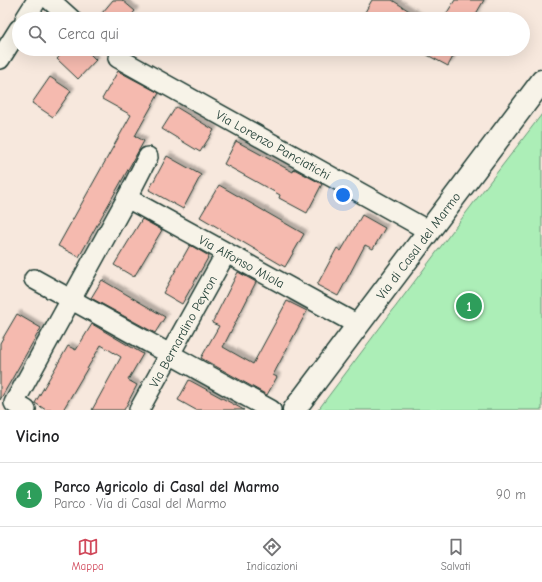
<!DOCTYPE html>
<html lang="it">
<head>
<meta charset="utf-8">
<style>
	:root { --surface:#fff; --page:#f6f6f6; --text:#202124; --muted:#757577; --line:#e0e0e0; --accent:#d1495b }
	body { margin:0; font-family:"Comic Neue",sans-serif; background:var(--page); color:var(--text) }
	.you { position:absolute; left:343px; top:195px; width:14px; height:14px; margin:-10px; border:3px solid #fff; border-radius:50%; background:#1a73e8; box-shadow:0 0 0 6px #1a73e833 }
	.badge { display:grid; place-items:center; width:26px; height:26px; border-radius:50%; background:var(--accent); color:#fff; font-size:13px; font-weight:700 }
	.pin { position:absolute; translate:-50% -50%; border:2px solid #fff; box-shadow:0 1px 4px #0006 }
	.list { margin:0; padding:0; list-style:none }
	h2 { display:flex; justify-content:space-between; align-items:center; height:52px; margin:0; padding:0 16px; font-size:17px }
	h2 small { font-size:13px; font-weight:400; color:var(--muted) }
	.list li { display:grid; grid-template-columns:26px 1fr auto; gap:12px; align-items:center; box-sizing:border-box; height:64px; padding:0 16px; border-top:1px solid var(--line) }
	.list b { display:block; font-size:15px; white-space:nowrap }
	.list p { margin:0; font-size:13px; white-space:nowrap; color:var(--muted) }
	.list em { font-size:13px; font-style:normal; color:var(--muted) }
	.icon { flex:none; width:22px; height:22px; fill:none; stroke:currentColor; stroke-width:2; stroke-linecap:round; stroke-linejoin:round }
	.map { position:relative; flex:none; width:542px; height:410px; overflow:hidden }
	.search { position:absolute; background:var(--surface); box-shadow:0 4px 16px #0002; left:12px; right:12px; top:12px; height:44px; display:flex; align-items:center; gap:10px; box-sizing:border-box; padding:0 14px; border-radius:22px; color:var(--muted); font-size:15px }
	.sheet { height:116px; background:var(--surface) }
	nav { display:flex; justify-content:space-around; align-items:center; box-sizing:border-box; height:56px; border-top:1px solid var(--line); background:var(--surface); font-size:11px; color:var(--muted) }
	nav a { display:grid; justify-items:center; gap:2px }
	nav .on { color:var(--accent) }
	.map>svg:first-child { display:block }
</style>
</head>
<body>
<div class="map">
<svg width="542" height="410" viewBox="0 0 542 410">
	<defs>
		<filter id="shadow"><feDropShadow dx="3.5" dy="-3.5" stdDeviation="1" flood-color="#0004"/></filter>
	</defs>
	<rect width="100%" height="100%" fill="#f7e8dd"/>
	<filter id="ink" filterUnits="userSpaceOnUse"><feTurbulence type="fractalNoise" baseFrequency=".025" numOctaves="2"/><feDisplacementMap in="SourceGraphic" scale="8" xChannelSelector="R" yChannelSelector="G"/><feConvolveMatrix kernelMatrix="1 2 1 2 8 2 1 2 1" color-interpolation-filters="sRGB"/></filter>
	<g filter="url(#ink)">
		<polygon fill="#aceeb7" stroke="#669676" points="542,114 542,410 318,410 475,201"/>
		<g fill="#f5baaf" stroke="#1f3d34" filter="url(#shadow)">
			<polygon points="113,0 122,0 135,11 128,19 97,19"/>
			<polygon points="372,0 392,0 422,19 361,19"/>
			<polygon points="455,0 484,0 473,19 443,19"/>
			<polygon points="66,49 85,49 96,60 78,79 57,59"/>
			<polygon points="416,49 457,49 448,66"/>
			<polygon points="118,71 159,93 135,136 144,141 79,257 58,246 131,115 102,99"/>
			<polygon points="50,77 71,91 53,117 32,103"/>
			<polygon points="176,107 214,130 200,152 162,129"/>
			<polygon points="236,141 293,172 294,169 322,184 307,213 279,198 280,195 224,164"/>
			<polygon points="167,156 201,175 183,209 149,190"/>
			<polygon points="219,185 304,234 285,267 200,217"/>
			<polygon points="362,215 385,228 373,249 365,245 338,296 317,285 337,248 341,251"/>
			<polygon points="142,219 162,230 134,277 114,265"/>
			<polygon points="190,245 209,256 182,304 163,293"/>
			<polygon points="238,272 256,282 223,347 253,364 287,301 307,311 273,375 277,377 267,395 201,358 219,326 212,323"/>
			<polygon points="102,280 165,317 155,333 91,298"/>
			<polygon points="17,314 41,328 0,400 0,343"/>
			<polygon points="92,324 143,354 128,380 137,385 124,410 92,410 121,357 101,345 63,410 46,410 35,403 68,346 76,350"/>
			<polygon points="189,380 244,410 196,410 178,400"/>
		</g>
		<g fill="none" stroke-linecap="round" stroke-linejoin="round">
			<g stroke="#1f3d34" stroke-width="22">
				<g id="minor">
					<polyline points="50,0 71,19"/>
					<polyline points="25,19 37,0"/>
					<path id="s1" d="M118 58 429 231"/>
					<polyline points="0,59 19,29"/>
					<polyline points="127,198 148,157"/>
					<polyline points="34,279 271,410"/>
					<path id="s2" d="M26 410 14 403 127 198 358 325"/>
					<path id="s3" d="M139 410 226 253"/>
				</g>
			</g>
			<g stroke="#1f3d34" stroke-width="25">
				<g id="major">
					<path id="s4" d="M294 410 542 81"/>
				</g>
			</g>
			<use href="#minor" stroke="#f7f3e8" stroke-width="19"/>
			<use href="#major" stroke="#f7f3e8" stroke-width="22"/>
		</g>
	</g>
	<g text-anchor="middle" stroke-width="3" stroke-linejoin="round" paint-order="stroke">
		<g font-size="13" fill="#1f3d34" stroke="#f7f3e8">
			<text dy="5" stroke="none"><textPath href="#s1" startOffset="178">Via Lorenzo Panciatichi</textPath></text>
			<text dy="5" stroke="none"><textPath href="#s4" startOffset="206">Via di Casal del Marmo</textPath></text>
			<text dy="5" stroke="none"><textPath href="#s2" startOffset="379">Via Alfonso Miola</textPath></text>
			<text dy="5" stroke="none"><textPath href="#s3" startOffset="90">Via Bernardino Peyron</textPath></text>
		</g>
	</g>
</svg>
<div class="you"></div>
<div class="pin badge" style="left:469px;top:306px;background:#2e9e5b">1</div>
<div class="search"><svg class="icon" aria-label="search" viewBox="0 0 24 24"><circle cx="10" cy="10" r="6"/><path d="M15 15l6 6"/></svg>Cerca qui</div>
</div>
<section class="sheet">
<h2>Vicino<small></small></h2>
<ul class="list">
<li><span class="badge" style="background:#2e9e5b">1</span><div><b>Parco Agricolo di Casal del Marmo</b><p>Parco · Via di Casal del Marmo</p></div><em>90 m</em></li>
</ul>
</section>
<nav>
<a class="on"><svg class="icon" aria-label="map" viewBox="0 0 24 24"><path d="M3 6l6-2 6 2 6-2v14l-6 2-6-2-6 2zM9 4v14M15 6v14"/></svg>Mappa</a>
<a><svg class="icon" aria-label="directions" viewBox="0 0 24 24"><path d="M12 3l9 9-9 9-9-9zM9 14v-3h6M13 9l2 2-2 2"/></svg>Indicazioni</a>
<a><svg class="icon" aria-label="saved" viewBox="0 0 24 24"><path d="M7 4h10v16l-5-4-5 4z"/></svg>Salvati</a>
</nav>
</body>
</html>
